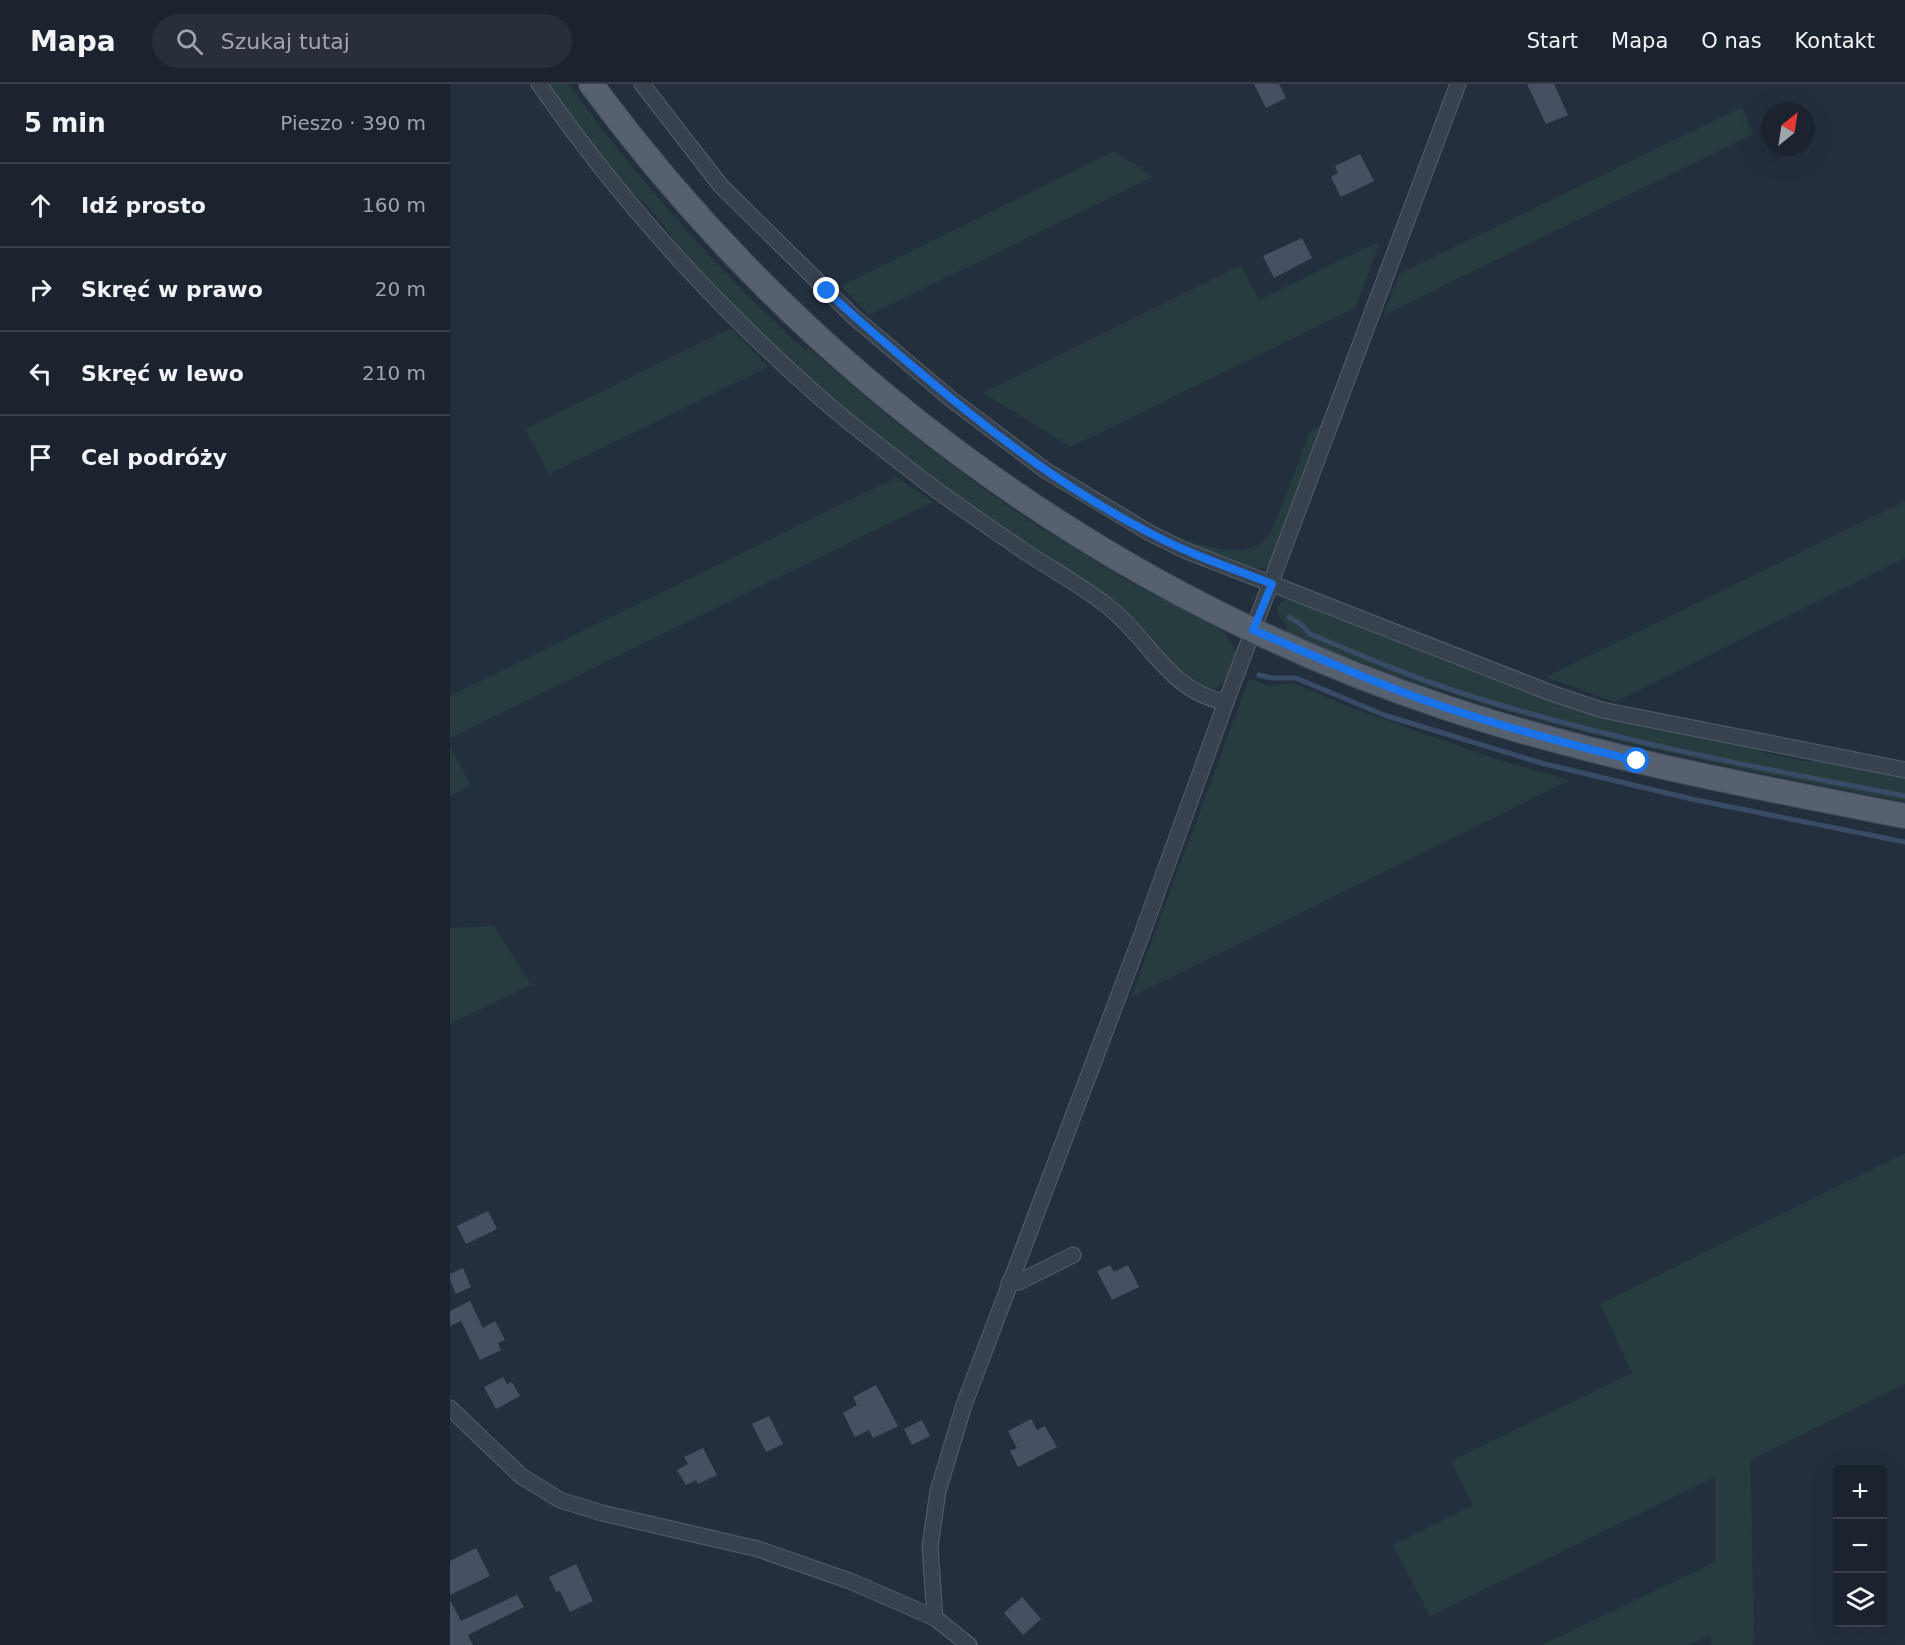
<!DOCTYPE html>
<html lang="pl">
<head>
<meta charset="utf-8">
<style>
	:root { --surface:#1b232e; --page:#282f3a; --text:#f1f3f6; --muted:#a0a4aa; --line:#39404a }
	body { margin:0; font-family:"DejaVu Sans",sans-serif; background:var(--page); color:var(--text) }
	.controls { position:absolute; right:18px; bottom:18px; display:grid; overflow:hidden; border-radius:6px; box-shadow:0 6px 24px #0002 }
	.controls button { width:54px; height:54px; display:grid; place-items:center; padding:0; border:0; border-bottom:2px solid var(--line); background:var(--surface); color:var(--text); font:30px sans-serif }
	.compass { position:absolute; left:1311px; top:18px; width:54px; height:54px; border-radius:50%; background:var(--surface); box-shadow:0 6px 24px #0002; rotate:30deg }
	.stop { position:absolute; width:18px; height:18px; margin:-14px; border:4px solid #1a73e8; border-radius:50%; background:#fff }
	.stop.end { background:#1a73e8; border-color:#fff; box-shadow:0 2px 6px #0008 }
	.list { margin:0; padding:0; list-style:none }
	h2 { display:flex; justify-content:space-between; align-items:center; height:78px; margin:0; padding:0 24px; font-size:26px }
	h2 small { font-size:20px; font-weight:400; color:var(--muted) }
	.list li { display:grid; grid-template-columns:39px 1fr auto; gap:18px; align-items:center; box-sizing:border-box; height:84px; padding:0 24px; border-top:2px solid var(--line) }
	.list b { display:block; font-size:22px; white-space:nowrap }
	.list em { font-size:20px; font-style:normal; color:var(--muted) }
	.icon { flex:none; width:33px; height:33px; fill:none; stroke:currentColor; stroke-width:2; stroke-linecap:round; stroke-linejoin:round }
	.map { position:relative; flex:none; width:1455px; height:1561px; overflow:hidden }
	header { display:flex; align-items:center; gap:36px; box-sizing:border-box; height:84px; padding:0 30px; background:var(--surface); border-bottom:2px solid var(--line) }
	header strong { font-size:28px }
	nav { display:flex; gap:33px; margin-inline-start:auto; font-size:21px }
	.search { width:420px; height:54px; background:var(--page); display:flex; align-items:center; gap:15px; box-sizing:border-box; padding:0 21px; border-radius:33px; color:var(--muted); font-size:22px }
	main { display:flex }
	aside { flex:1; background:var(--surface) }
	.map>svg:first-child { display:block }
</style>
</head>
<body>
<header>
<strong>Mapa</strong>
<div class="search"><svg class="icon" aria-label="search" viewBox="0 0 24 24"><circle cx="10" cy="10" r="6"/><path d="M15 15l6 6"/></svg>Szukaj tutaj</div>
<nav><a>Start</a><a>Mapa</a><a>O nas</a><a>Kontakt</a></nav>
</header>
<main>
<aside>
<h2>5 min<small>Pieszo · 390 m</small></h2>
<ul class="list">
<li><svg class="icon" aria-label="ahead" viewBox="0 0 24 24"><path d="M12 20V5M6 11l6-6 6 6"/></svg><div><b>Idź prosto</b></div><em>160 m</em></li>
<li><svg class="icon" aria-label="right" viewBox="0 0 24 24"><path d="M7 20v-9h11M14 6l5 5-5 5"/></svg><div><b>Skręć w prawo</b></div><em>20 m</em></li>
<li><svg class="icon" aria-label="left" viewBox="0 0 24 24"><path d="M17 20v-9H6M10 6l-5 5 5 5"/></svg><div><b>Skręć w lewo</b></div><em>210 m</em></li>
<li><svg class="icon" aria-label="arrive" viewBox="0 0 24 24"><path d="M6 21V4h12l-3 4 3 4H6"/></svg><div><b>Cel podróży</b></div></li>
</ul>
</aside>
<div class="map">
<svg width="1455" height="1561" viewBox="0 0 1455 1561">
	<rect width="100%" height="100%" fill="#242f3e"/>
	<g fill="#263c3f">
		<path d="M93 0H119C189 97 267 186 355 266L359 264 440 334 531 403 577 435 674 495 774 547 788 571 779 594 765 605 752 603 734 593 575 462 470 387 371 308 233 172C219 146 199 118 173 103Z"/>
		<polygon points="1292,23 1303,50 934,231 949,190"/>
		<polygon points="664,67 703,93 419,231 391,202"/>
		<polygon points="930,157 905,224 621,363 533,309 791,181 809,216"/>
		<polygon points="281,244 318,283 99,390 75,345"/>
		<path d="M874 339 823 477C819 481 817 484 811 484 789 485 728 454 705 444 738 455 799 487 822 446L860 348Z"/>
		<polygon points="447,393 483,418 0,654 0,612"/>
		<polygon points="1455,417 1455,474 1165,618 1096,593"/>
		<path d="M839 515 848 516 1012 579 1297 661 1309 667 1352 677 1378 676 1455 691V718C1271 681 1086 646 911 578 886 568 860 559 835 548L837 540C824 532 823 519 839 515Z"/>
		<polygon points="799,595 820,602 843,599 910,627 1052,677 1120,696 681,913"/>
		<polygon points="0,662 21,702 0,712"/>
		<polygon points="44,842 81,901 0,940 0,844"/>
		<polygon points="1455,1069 1455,1300 1300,1376 1304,1538 1303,1561 1261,1561 1261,1551 1239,1561 1092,1561 1265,1478 1265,1393 980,1532 943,1461 1023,1421 1001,1377 1182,1289 1150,1220"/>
	</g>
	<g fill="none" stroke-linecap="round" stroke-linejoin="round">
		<g stroke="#394c67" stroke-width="5">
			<path d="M839 533 852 541 860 550C913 572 966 595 1021 612 1163 657 1310 684 1455 712"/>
			<polyline points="809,591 822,594 846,594 934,631 1091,679 1246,716 1455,758"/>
		</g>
	</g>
	<g fill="#455162">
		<polygon points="804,0 829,0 836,14 816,24"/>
		<polygon points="1077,0 1104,0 1118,31 1096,40"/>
		<polygon points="910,70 924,97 891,113 881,93 888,89 885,82"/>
		<polygon points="852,154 862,174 824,194 813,172"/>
		<polygon points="38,1127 47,1145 16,1160 7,1142"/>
		<polygon points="660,1181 664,1188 678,1181 689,1203 662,1216 647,1187"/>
		<polygon points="13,1184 21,1203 6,1210 0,1196 0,1190"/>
		<polygon points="20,1217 33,1244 45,1237 55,1256 48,1259 51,1266 30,1276 11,1237 0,1242 0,1227"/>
		<polygon points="53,1293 57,1300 62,1298 70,1312 46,1325 34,1303"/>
		<polygon points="426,1301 448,1342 423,1354 419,1346 405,1353 393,1329 407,1321 403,1313"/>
		<polygon points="319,1332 333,1360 316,1368 302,1340"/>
		<polygon points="581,1335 587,1346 595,1342 607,1363 568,1383 560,1367 567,1364 558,1347"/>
		<polygon points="472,1336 480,1352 462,1361 454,1345"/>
		<polygon points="253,1364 267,1391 248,1400 246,1396 236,1401 227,1386 238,1380 234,1373"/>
		<polygon points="26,1464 40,1492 0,1511 0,1477"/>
		<polygon points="126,1480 143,1517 120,1528 110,1507 106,1508 99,1493"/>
		<polygon points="67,1511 74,1523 18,1551 23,1561 0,1561 0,1516 11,1537"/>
		<polygon points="572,1513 591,1535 573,1551 554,1529"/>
	</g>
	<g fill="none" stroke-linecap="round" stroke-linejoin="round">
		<g stroke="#565f6c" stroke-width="17">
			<g id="minor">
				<path d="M89 0C168 114 263 219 367 311 402 342 440 370 477 399 509 423 543 446 577 469 603 486 630 501 655 520 698 552 719 609 776 618"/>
				<polyline points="192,0 271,102 404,233 502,316 595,386 700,449 734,466 822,500 1101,609 1152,626 1455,686"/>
				<polyline points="559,1199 569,1198 623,1171"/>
				<polyline points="0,1324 71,1392 110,1416 152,1429 308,1465 400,1497 485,1534 519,1561"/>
				<polyline points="485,1534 480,1462 488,1407 514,1321 692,850 776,618 1008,0"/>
			</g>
		</g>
		<g stroke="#414a57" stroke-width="26">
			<path id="primary" d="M141 0C354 289 653 509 994 623 1144 673 1300 702 1455 732"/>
		</g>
		<use href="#minor" stroke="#38414e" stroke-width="15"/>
		<use href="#primary" stroke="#56606e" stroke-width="24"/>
	</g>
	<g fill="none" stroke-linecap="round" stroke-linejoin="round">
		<path stroke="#1a73e8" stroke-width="8" d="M377 207C408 237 440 263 473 291 543 350 618 407 700 449 739 470 781 484 822 500L803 546C867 573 929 601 994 623 1057 644 1122 661 1187 677"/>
	</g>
</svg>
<div class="controls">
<button>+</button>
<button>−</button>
<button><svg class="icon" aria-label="layers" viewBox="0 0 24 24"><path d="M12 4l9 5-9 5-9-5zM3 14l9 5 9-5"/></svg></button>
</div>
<svg class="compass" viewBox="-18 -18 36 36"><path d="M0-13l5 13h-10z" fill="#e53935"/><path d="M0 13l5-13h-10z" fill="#a0a4aa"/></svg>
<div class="stop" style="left:1187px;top:677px"></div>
<div class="stop end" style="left:377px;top:207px"></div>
</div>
</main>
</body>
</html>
